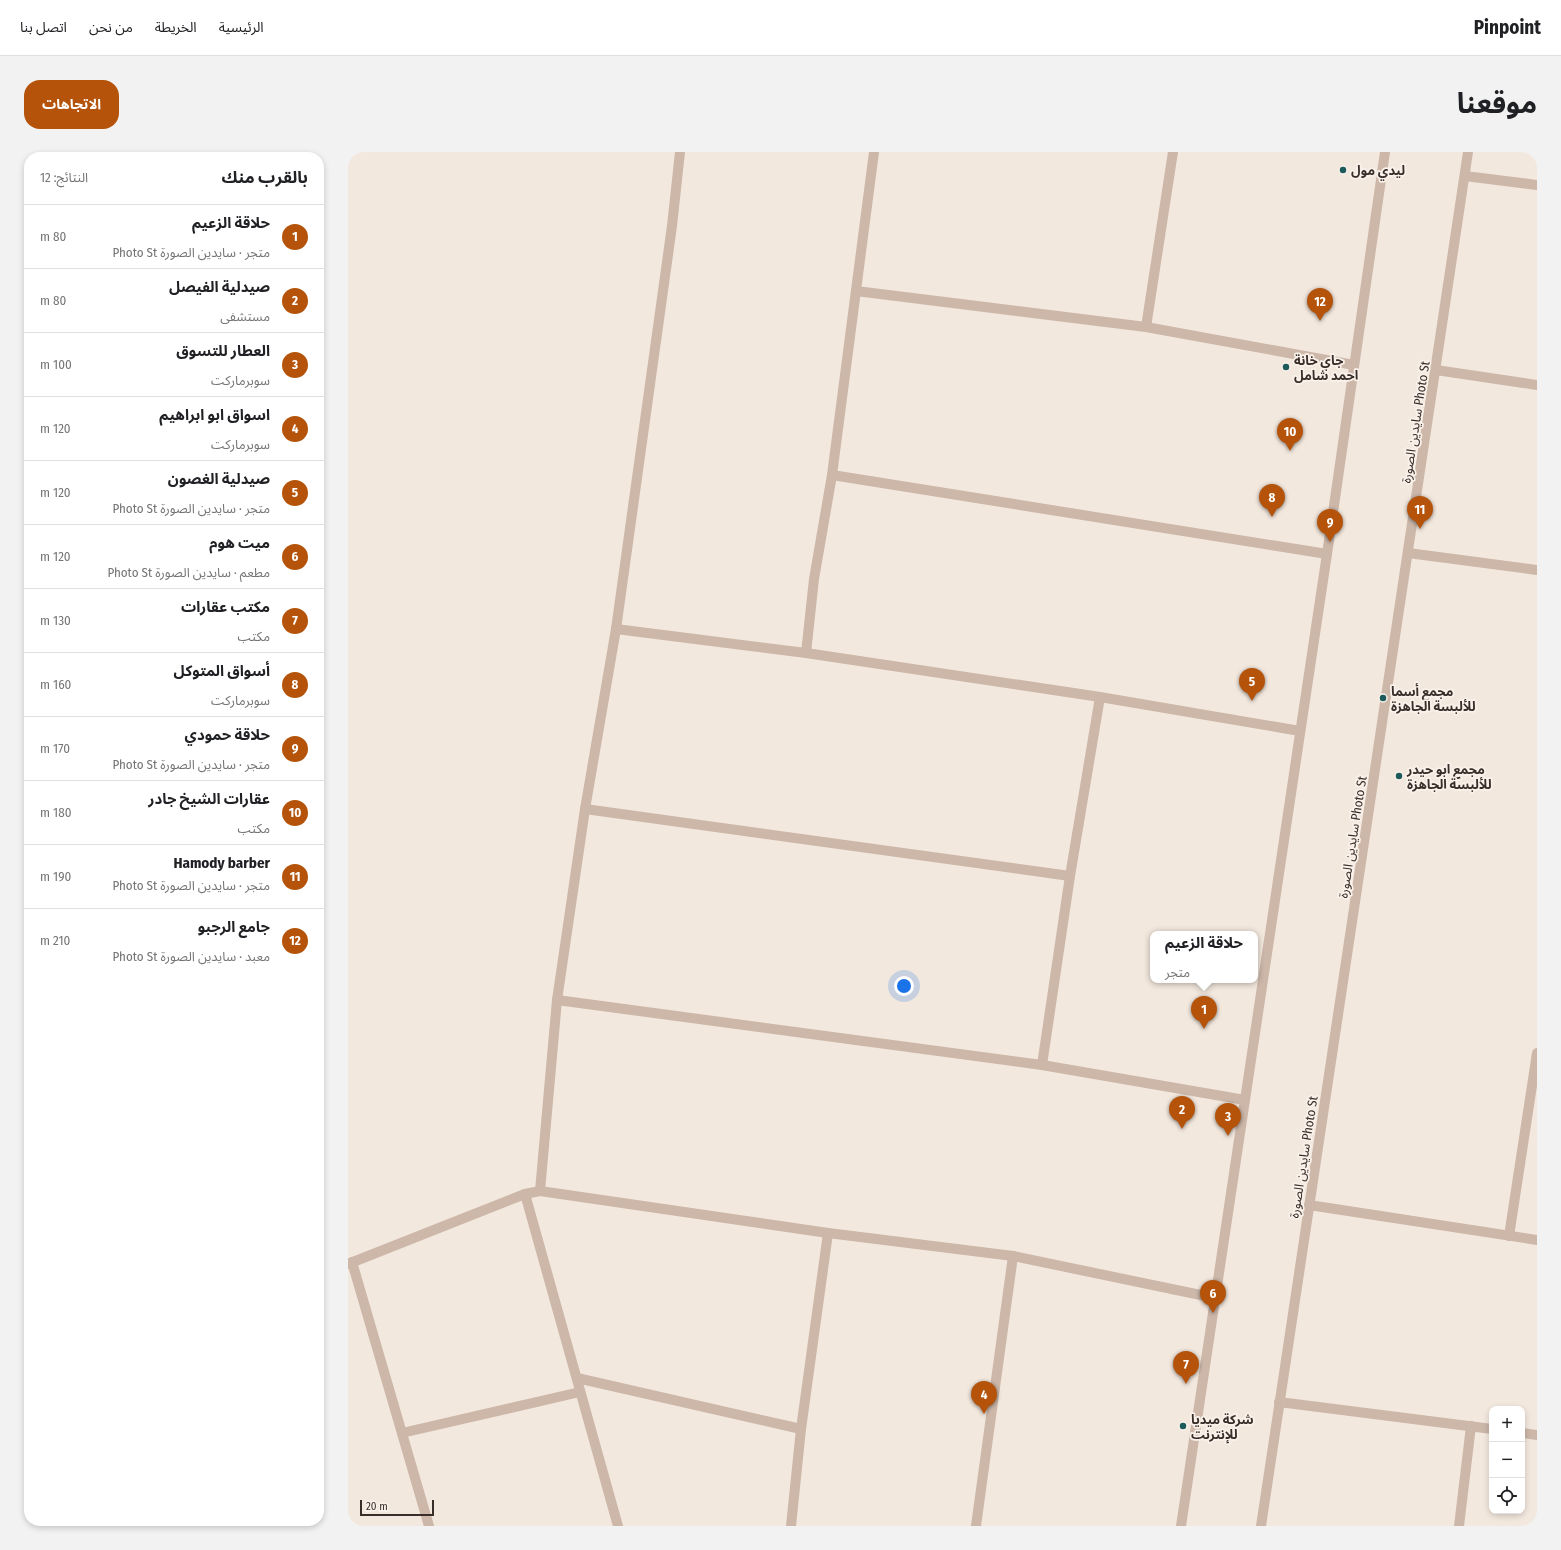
<!DOCTYPE html>
<html lang="ar">
<head>
<meta charset="utf-8">
<style>
	:root { --surface:#fff; --page:#f2f2f2; --text:#202124; --muted:#757577; --line:#e0e0e0; --accent:#b45309 }
	body { margin:0; font-family:"Fira Sans Condensed","Noto Sans Arabic",sans-serif; background:var(--page); color:var(--text); direction:rtl }
	.controls { position:absolute; right:12px; bottom:12px; display:grid; overflow:hidden; border-radius:8px; box-shadow:0 2px 6px #0003 }
	.controls button { width:36px; height:36px; display:grid; place-items:center; padding:0; border:0; border-bottom:1px solid var(--line); background:var(--surface); color:var(--text); font:20px sans-serif }
	.scale { position:absolute; left:12px; bottom:10px; width:74px; box-sizing:border-box; padding-left:4px; border:2px solid #392d29; border-top:0; font-size:11px; line-height:14px; white-space:nowrap; color:#392d29; -webkit-text-stroke:3px #faf2ea; paint-order:stroke }
	.you { position:absolute; left:556px; top:834px; width:14px; height:14px; margin:-10px; border:3px solid #fff; border-radius:50%; background:#1a73e8; box-shadow:0 0 0 6px #1a73e833 }
	.badge { display:grid; place-items:center; width:26px; height:26px; border-radius:50%; background:var(--accent); color:#fff; font-size:13px; font-weight:700 }
	.pin { position:absolute; translate:-50% -33px; filter:drop-shadow(0 1px 2px #0008) }
	.pin::after { content:''; position:absolute; top:21px; width:14px; height:12px; background:inherit; clip-path:polygon(0 0,100% 0,50% 100%) }
	.popup { position:absolute; left:802px; top:779px; width:108px; height:52px; box-sizing:border-box; display:grid; place-content:center; border-radius:8px; background:var(--surface); filter:drop-shadow(0 1px 3px #0005); font-size:13px; white-space:nowrap; color:var(--muted) }
	.popup b { font-size:15px; color:var(--text) }
	.popup::after { content:''; position:absolute; left:50%; top:100%; margin-left:-8px; border:8px solid transparent; border-top-color:var(--surface) }
	.list { margin:0; padding:0; list-style:none }
	h2 { display:flex; justify-content:space-between; align-items:center; height:52px; margin:0; padding:0 16px; font-size:17px }
	h2 small { font-size:13px; font-weight:400; color:var(--muted) }
	.list li { display:grid; grid-template-columns:26px 1fr auto; gap:12px; align-items:center; box-sizing:border-box; height:64px; padding:0 16px; border-top:1px solid var(--line) }
	.list b { display:block; font-size:15px; white-space:nowrap }
	.list p { margin:0; font-size:13px; white-space:nowrap; color:var(--muted) }
	.list em { font-size:13px; font-style:normal; color:var(--muted) }
	.icon { flex:none; width:22px; height:22px; fill:none; stroke:currentColor; stroke-width:2; stroke-linecap:round; stroke-linejoin:round }
	.map { position:relative; flex:none; width:1189px; height:1374px; overflow:hidden; direction:ltr; border-radius:16px }
	header { display:flex; align-items:center; gap:24px; box-sizing:border-box; height:56px; padding:0 20px; background:var(--surface); border-bottom:1px solid var(--line) }
	header strong { font-size:19px }
	nav { display:flex; gap:22px; margin-inline-start:auto; font-size:14px }
	.intro { display:flex; align-items:center; justify-content:space-between; box-sizing:border-box; height:96px; padding:0 24px }
	h1 { margin:0; font-size:28px }
	.button { padding:10px 18px; border-radius:16px; background:var(--accent); color:#fff; font-size:14px; font-weight:700 }
	main { display:flex; gap:24px; padding:0 24px }
	aside { flex:1; background:var(--surface); border-radius:16px; box-shadow:0 2px 6px #0003 }
	.map>svg:first-child { display:block }
</style>
</head>
<body>
<header>
<strong>Pinpoint</strong>
<nav><a>الرئيسية</a><a>الخريطة</a><a>من نحن</a><a>اتصل بنا</a></nav>
</header>
<div class="intro"><h1>موقعنا</h1><a class="button">الاتجاهات</a></div>
<main>
<div class="map">
<svg width="1189" height="1374" viewBox="0 0 1189 1374">
	<rect width="100%" height="100%" fill="#f3e8de"/>
	<g fill="none" stroke-linecap="round" stroke-linejoin="round">
		<g stroke="#ccb7a9" stroke-width="10">
			<polyline points="1117,24 1189,33"/>
			<polyline points="508,139 798,175 1006,213"/>
			<polyline points="798,175 825,0"/>
			<polyline points="1088,218 1189,233"/>
			<polyline points="484,323 979,402"/>
			<polyline points="1060,401 1189,418"/>
			<polyline points="268,477 458,501 752,545 952,579"/>
			<polyline points="458,501 466,427 484,323 526,0"/>
			<polyline points="237,657 722,724"/>
			<polyline points="209,848 694,913 897,948"/>
			<polyline points="694,913 722,724 752,545"/>
			<polyline points="192,1039 209,848 237,657 268,477 324,74 332,0"/>
			<polyline points="177,1042 270,1374"/>
			<polyline points="961,1053 1189,1088"/>
			<polyline points="1161,1084 1189,901"/>
			<polyline points="4,1110 81,1374"/>
			<polyline points="0,1112 177,1042 192,1039 480,1081 665,1104 867,1146"/>
			<polyline points="229,1226 453,1277"/>
			<polyline points="931,1250 1144,1277"/>
			<polyline points="54,1281 232,1240"/>
			<polyline points="1174,1281 1189,1283"/>
			<polyline points="443,1374 453,1277 480,1081"/>
			<polyline points="628,1374 665,1104"/>
			<polyline points="1111,1374 1123,1274"/>
		</g>
		<g stroke="#ccb7a9" stroke-width="10">
			<polyline points="833,1374 979,402 1037,0"/>
			<polyline points="913,1374 1120,0"/>
		</g>
	</g>
	<g fill="#1d5a5c" stroke="#faf2ea" stroke-width="1.5">
		<circle cx="995" cy="18" r="4"/>
		<circle cx="938" cy="215" r="4"/>
		<circle cx="1035" cy="546" r="4"/>
		<circle cx="1051" cy="624" r="4"/>
		<circle cx="835" cy="1274" r="4"/>
	</g>
	<g text-anchor="middle" stroke-width="3.5" stroke-linejoin="round" paint-order="stroke">
		<g font-size="13" font-weight="bold" fill="#392d29" stroke="#faf2ea" text-anchor="start">
			<text x="1003" y="23">ليدي مول</text>
			<text x="946" y="213">جاي خانة<tspan x="946" dy="15">احمد شامل</tspan></text>
			<text x="1043" y="544">مجمع أسما<tspan x="1043" dy="15">للألبسة الجاهزة</tspan></text>
			<text x="1059" y="622">مجمع ابو حيدر<tspan x="1059" dy="15">للألبسة الجاهزة</tspan></text>
			<text x="843" y="1272">شركة ميديا<tspan x="843" dy="15">للإنترنت</tspan></text>
		</g>
		<g font-size="13" fill="#392d29" stroke="#faf2ea">
			<text transform="translate(1067 270) rotate(-81)" y="5">سايدين الصورة Photo St</text>
			<text transform="translate(1004 685) rotate(-81)" y="5">سايدين الصورة Photo St</text>
			<text transform="translate(955 1005) rotate(-81)" y="5">سايدين الصورة Photo St</text>
		</g>
	</g>
</svg>
<div class="controls">
<button>+</button>
<button>−</button>
<button><svg class="icon" aria-label="locate" viewBox="0 0 24 24"><circle cx="12" cy="12" r="6"/><path d="M12 2v4M12 18v4M2 12h4M18 12h4"/></svg></button>
</div>
<div class="scale">20 m</div>
<div class="you"></div>
<div class="pin badge" style="left:856px;top:877px">1</div>
<div class="popup"><b>حلاقة الزعيم</b>متجر</div>
<div class="pin badge" style="left:834px;top:977px">2</div>
<div class="pin badge" style="left:880px;top:984px">3</div>
<div class="pin badge" style="left:636px;top:1262px">4</div>
<div class="pin badge" style="left:904px;top:549px">5</div>
<div class="pin badge" style="left:865px;top:1161px">6</div>
<div class="pin badge" style="left:838px;top:1232px">7</div>
<div class="pin badge" style="left:924px;top:365px">8</div>
<div class="pin badge" style="left:982px;top:390px">9</div>
<div class="pin badge" style="left:942px;top:299px">10</div>
<div class="pin badge" style="left:1072px;top:377px">11</div>
<div class="pin badge" style="left:972px;top:169px">12</div>
</div>
<aside>
<h2>بالقرب منك<small>النتائج: 12</small></h2>
<ul class="list">
<li><span class="badge">1</span><div><b>حلاقة الزعيم</b><p>متجر · سايدين الصورة Photo St</p></div><em>80 m</em></li>
<li><span class="badge">2</span><div><b>صيدلية الفيصل</b><p>مستشفى</p></div><em>80 m</em></li>
<li><span class="badge">3</span><div><b>العطار للتسوق</b><p>سوبرماركت</p></div><em>100 m</em></li>
<li><span class="badge">4</span><div><b>اسواق ابو ابراهيم</b><p>سوبرماركت</p></div><em>120 m</em></li>
<li><span class="badge">5</span><div><b>صيدلية الغصون</b><p>متجر · سايدين الصورة Photo St</p></div><em>120 m</em></li>
<li><span class="badge">6</span><div><b>ميت هوم</b><p>مطعم · سايدين الصورة Photo St</p></div><em>120 m</em></li>
<li><span class="badge">7</span><div><b>مكتب عقارات</b><p>مكتب</p></div><em>130 m</em></li>
<li><span class="badge">8</span><div><b>أسواق المتوكل</b><p>سوبرماركت</p></div><em>160 m</em></li>
<li><span class="badge">9</span><div><b>حلاقة حمودي</b><p>متجر · سايدين الصورة Photo St</p></div><em>170 m</em></li>
<li><span class="badge">10</span><div><b>عقارات الشيخ جادر</b><p>مكتب</p></div><em>180 m</em></li>
<li><span class="badge">11</span><div><b>Hamody barber</b><p>متجر · سايدين الصورة Photo St</p></div><em>190 m</em></li>
<li><span class="badge">12</span><div><b>جامع الرجبو</b><p>معبد · سايدين الصورة Photo St</p></div><em>210 m</em></li>
</ul>
</aside>
</main>
</body>
</html>
